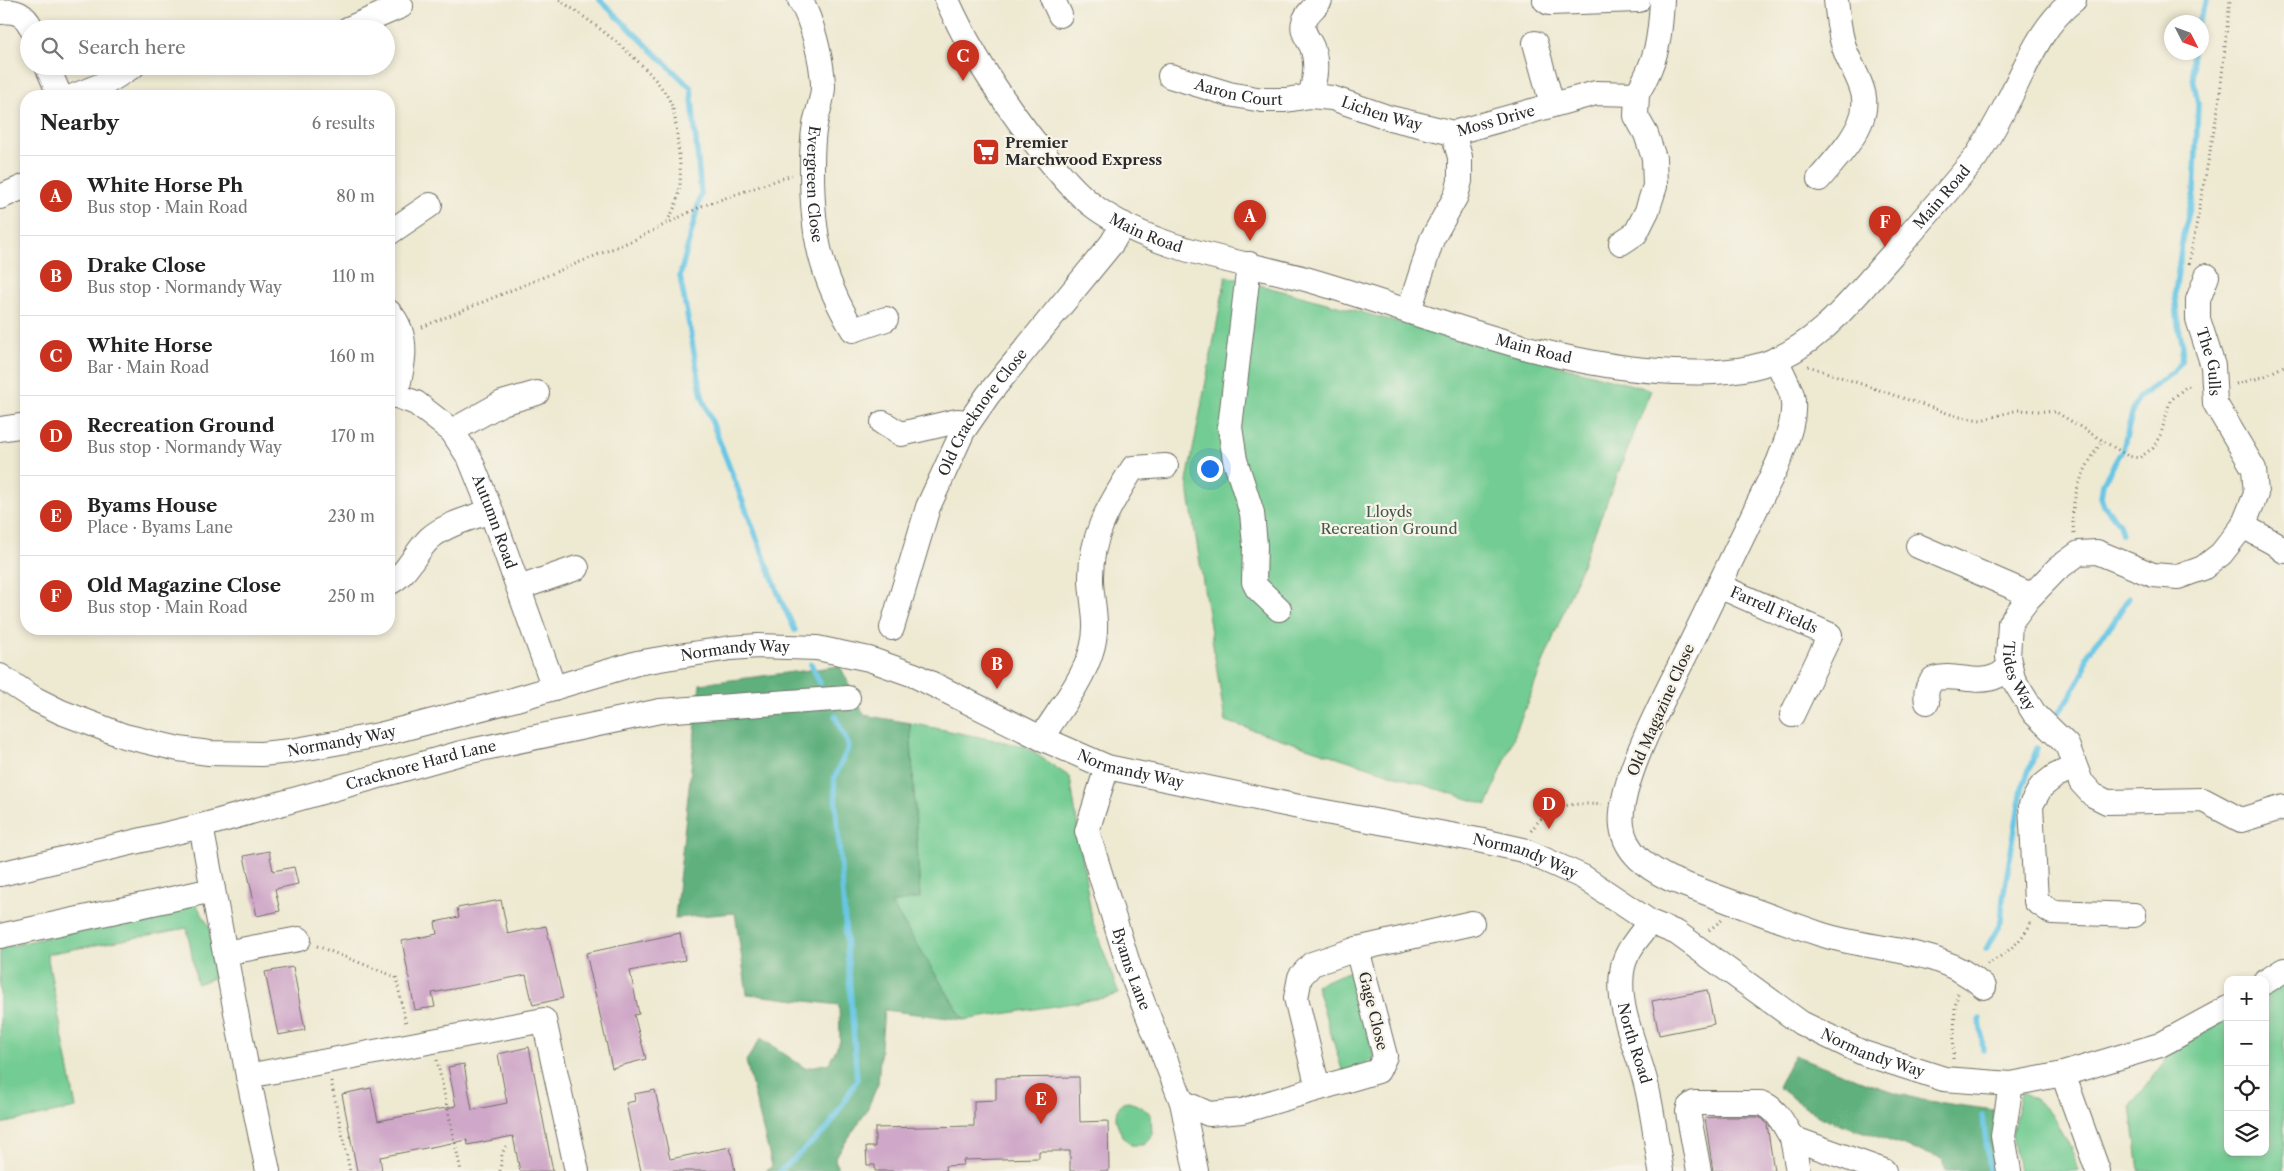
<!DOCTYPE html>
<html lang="en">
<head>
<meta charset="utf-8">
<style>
	:root { --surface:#fff; --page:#f6f6f6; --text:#222; --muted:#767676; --line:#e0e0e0; --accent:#c8321e }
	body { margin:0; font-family:"Libre Caslon Text",serif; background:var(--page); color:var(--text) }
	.controls { position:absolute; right:15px; bottom:15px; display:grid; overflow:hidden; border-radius:10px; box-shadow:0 2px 8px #0003 }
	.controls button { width:45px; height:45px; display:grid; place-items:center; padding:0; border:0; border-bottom:1px solid var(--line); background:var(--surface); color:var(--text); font:25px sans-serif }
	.compass { position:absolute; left:2164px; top:15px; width:45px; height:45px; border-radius:50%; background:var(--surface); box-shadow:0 2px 8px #0003; rotate:132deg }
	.you { position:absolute; left:1209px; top:468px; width:18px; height:18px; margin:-12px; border:4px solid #fff; border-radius:50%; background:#1a73e8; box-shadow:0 0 0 8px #1a73e833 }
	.badge { display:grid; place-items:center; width:32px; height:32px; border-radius:50%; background:var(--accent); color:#fff; font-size:16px; font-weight:700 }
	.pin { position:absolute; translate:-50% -41px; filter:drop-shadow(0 1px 2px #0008) }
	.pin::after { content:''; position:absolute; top:26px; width:18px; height:15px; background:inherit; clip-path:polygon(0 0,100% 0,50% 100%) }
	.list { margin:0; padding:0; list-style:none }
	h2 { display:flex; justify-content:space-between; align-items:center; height:65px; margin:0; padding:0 20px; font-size:21px }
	h2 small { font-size:16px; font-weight:400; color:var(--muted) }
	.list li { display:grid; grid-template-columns:32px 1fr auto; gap:15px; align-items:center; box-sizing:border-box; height:80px; padding:0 20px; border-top:1px solid var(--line) }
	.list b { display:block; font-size:19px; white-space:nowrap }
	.list p { margin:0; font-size:16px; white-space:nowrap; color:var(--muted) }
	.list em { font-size:16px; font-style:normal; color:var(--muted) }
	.icon { flex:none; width:28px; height:28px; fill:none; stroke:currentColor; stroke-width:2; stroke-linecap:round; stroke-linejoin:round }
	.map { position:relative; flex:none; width:2284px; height:1171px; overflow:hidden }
	.search { position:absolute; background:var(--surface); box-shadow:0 2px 8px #0003; left:20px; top:20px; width:375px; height:55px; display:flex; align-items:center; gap:12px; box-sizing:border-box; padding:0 18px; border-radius:28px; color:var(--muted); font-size:19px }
	.panel { position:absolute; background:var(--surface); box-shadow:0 2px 8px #0003; left:20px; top:90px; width:375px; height:545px; border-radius:20px }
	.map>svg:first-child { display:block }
</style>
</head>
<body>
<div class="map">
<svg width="2284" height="1171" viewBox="0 0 2284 1171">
	<rect width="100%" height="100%" fill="#f7f3e8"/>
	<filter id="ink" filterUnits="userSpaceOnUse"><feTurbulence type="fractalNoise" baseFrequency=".02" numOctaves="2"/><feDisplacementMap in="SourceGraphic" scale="10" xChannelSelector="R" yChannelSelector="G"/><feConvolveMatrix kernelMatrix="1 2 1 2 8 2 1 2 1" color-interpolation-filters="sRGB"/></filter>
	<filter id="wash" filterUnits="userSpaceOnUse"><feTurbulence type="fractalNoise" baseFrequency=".0096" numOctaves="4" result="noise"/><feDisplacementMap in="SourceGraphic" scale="20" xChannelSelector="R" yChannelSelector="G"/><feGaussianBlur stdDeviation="1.12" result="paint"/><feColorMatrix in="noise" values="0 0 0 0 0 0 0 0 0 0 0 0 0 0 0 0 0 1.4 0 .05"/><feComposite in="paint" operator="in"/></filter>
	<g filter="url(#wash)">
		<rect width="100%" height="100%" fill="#eee9d1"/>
		<g fill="#73cc93" stroke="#4f7c5f">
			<polygon points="1226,276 1651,390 1487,805 1225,721 1187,481"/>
			<polygon points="910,723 1024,746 1070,777 1092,920 1119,994 1105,998 964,1020 890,903 920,897"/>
			<polygon points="196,904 209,926 216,977 197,984 187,928 47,954 76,1108 0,1124 0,948"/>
			<polygon points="1350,971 1375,1059 1343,1073 1316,985"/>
			<polygon points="2284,979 2284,1171 2139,1171 2131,1106 2169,1055 2228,1016 2228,1152 2265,1152 2265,991"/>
			<path d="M2021 1092C2051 1103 2070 1142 2079 1171H2019L2012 1134Z"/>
			<path d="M1128 1102 1138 1105 1151 1114 1152 1136 1144 1145H1131C1120 1135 1108 1114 1123 1103Z"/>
		</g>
		<g fill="#5eb07d" stroke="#446e54">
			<polygon points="840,666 864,715 910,723 920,898 891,903 964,1020 884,1010 878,1084 866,1112 835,1158 838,1171 766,1171 772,1166 746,1061 761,1038 805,1068 829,1063 840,1041 839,1005 747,994 735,913 675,918 700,684"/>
			<polygon points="1794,1055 1872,1085 1921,1100 1994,1110 1995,1151 1998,1171 1946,1171 1942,1159 1820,1117 1778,1087"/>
		</g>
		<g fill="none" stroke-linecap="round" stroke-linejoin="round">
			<g stroke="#67c6e5" stroke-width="5.5">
				<polyline points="600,0 691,88 701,194 680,276 702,396 782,603 795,630"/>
				<polyline points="2199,22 2207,0"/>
				<polyline points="2122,534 2119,524 2104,505 2101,497 2103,483 2123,449 2133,410 2138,398 2173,372 2181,362 2183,346 2178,325 2175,293 2183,235 2194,193 2198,104 2193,77 2192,52"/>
				<polyline points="811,664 820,683"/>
				<polyline points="2059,712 2068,700 2083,673 2086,657 2095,643 2111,626 2129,597"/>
				<polyline points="1986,949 2001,922 2003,897 2022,789 2037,748"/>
				<polyline points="1980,1019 1983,1050"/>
				<polyline points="1983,1116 1989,1171"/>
				<polyline points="780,1171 828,1128 857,1080 834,779 849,746 835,716"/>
			</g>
		</g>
		<g id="blocks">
			<g fill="#cfa7c8">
				<polygon points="269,851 273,871 294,867 298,884 275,889 280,911 257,916 244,856"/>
				<polygon points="501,900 508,934 546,926 563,998 533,1005 526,975 432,993 435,1007 415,1010 402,941 437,934 435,922 459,917 457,908"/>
				<polygon points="680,933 685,960 630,971 639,1014 634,1015 646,1059 612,1068 586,953"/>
				<polygon points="293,967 305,1030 278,1035 265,972"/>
				<polygon points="1707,990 1714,1024 1659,1035 1652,1001"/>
				<polygon points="529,1047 553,1171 520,1171 513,1136 468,1145 467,1140 380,1157 382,1171 357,1171 342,1094 371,1088 378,1121 456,1106 448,1067 464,1064 472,1110 507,1103 498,1054"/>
				<polygon points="1079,1077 1080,1122 1108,1121 1109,1171 1070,1171 1070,1151 1039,1151 1039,1158 963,1160 964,1165 945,1166 946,1171 875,1171 875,1165 867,1165 866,1147 875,1147 875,1128 974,1126 974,1101 996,1100 996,1078"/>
				<polygon points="655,1090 670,1159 730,1147 735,1171 641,1171 626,1103 635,1101 634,1094"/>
				<polygon points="1716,1117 1758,1117 1763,1119 1767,1124 1774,1171 1713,1171 1705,1118"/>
			</g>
		</g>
	</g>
	<g filter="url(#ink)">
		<use href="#blocks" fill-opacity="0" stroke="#6f6e65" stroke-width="1"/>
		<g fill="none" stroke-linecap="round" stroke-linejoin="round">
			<g stroke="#6f6e65" stroke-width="26">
				<g id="minor">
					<path id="s1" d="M800 0C812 19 822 61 823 84 824 97 817 112 815 125 812 139 812 156 812 170 812 234 820 275 853 330L886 319"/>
					<path id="s2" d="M947 0C971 54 1003 102 1040 149 1057 170 1074 192 1096 208 1158 252 1238 260 1309 280 1430 315 1547 367 1674 372 1704 373 1733 373 1761 365 1817 348 1853 298 1890 257 1919 224 1948 191 1976 157 1987 140 1998 122 2007 103 2026 67 2040 26 2074 0"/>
					<polyline points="1053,0 1060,15"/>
					<polyline points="1545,0 1549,3 1638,0"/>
					<path d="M0 12C16 10 25 14 32 29"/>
					<polyline points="348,29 401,6"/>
					<polyline points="1535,43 1552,104"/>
					<polyline points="47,66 60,96"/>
					<path id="s3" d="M1170 76 1229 94 1262 100H1286L1310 96 1332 98 1390 118 1453 133"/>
					<polyline points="74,96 104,84 133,66"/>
					<path d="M1310 96C1315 79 1318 64 1312 47 1308 38 1301 32 1304 22 1306 13 1315 8 1320 0"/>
					<path d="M1819 179C1834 161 1851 144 1860 123 1873 94 1854 75 1845 50 1839 34 1838 16 1836 0"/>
					<polyline points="0,197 26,186"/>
					<polyline points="389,233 430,205"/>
					<polyline points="1621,243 1636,233 1647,211 1655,186 1654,158 1646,134 1636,116 1637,94"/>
					<polyline points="1249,264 1230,427 1235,460 1252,513 1255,545 1254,582 1257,588 1279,609"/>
					<path id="s4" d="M2207 276 2198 300V319L2213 366 2215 403 2254 469 2256 494 2243 526 2221 554 2203 568 2178 577 2153 575 2097 552 2079 553 2057 569 2028 599 2010 623 2008 657 2013 679 2034 713 2067 745 2081 782 2093 795 2107 802 2203 800 2241 820 2284 807"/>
					<path id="s5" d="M1409 311 1432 239 1456 196 1460 181V157L1453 133 1596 93 1637 94C1657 60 1660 39 1662 0"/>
					<path d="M389 312C411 335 403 367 396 394"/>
					<path d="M1776 359C1781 371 1788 383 1792 395 1797 417 1786 442 1778 463 1750 521 1722 579 1694 637 1674 680 1616 781 1622 826 1625 853 1648 868 1670 879 1720 898 1770 917 1820 934 1875 952 1939 946 1984 987"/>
					<path id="s6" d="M389 393 416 403 452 431 470 459 491 511 554 688"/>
					<polyline points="883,423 901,434 957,421 968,422"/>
					<polyline points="0,429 26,425"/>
					<polyline points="452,431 502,403 537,393"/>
					<polyline points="2243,526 2274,543 2284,551"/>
					<polyline points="1918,546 2031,595"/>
					<path d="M389 583C408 574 415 552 430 538 446 524 472 518 491 511"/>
					<path id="s7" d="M1719 586 1830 635 1792 715"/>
					<polyline points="519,588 577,568"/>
					<path id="s8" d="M892 628 928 507 963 431 988 395 1112 243 1123 224"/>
					<path id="s9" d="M0 676 35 699 61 712 124 736 179 749 209 753 261 754 291 751 379 735 513 700 637 663 666 658 731 648 758 646 817 648 869 659 914 675 1041 738 1107 767 1309 809 1478 840 1523 850 1583 877 1650 922 1677 933 1801 1023 1863 1053 1944 1079 2011 1084 2063 1074 2160 1045 2228 1008"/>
					<path d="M1927 702C1925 692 1927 687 1933 679 1954 672 1977 686 1997 676 2002 674 2006 669 2010 666"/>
					<path d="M1041 738C1058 712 1084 679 1092 649 1099 625 1092 604 1091 581 1090 534 1110 505 1133 468L1166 466"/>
					<path id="s10" d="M1107 767 1087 831 1130 970 1182 1102 1196 1171"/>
					<polyline points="2074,767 2055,776 2041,787 2031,805 2036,901 2052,912 2134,915"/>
					<polyline points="201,826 248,1076 544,1020 577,1171"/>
					<path id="s11" d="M0 874 201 826 461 753 660 711 848 698"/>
					<path id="s12" d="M1650 922C1639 937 1624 952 1622 972 1617 1010 1637 1047 1646 1084 1653 1112 1656 1142 1661 1171"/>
					<polyline points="0,936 213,890"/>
					<polyline points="225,953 299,939"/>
					<polyline points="2265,982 2284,970"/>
					<polyline points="2063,1074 2098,1171"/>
					<polyline points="248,1076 268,1171"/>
					<polyline points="1318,1088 1296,998 1300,977 1312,964 1357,949 1472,923"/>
					<polyline points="1182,1102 1209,1114 1242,1111 1378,1071 1385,1056 1357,949"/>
					<path d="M1699 1171 1688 1112 1689 1107 1694 1103H1761C1777 1108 1783 1124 1792 1138"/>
					<polyline points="1798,1171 1792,1138 1884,1171"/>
					<polyline points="2009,1171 2003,1136 2011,1084"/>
				</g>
			</g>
			<g stroke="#6f6e65" stroke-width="3" stroke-dasharray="1 4" stroke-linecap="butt">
				<path d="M559 0C591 20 659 71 672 106 677 121 677 140 679 155 682 180 681 203 665 224"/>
				<polyline points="2189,264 2219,103 2230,0"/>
				<polyline points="422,327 636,239 702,206 792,175"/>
				<polyline points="1808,366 1959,417 1981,420 2018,410 2056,412 2128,456 2139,458 2153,448 2161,434 2170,401 2187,386 2193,387"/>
				<polyline points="2236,384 2263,377 2284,366"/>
				<path d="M2074 533C2068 498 2084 467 2103 440"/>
				<path d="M1531 831C1549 804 1572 802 1602 805"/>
				<polyline points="1709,930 1722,920"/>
				<polyline points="317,946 396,977 406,1024"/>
				<path d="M1987 964C2005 955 2023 941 2031 922"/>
				<polyline points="1953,1059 1955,1007 1958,993"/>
				<polyline points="437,1060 461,1171"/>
				<polyline points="331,1081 350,1171"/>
				<polyline points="500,1171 502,1154 507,1144"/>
			</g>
			<use href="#minor" stroke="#fff" stroke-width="24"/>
		</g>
	</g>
	<defs>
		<g id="supermarket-square" transform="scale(1.4375)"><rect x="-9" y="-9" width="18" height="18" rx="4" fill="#c8321e" stroke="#f7f3e8"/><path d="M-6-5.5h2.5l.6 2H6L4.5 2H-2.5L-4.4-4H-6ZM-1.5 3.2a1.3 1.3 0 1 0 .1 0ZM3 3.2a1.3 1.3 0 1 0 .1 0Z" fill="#fff"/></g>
	</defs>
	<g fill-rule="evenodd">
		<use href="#supermarket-square" x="986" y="152"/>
	</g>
	<g text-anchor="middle" stroke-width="4.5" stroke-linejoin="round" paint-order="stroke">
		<g font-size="15" fill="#2b2b2b" stroke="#f7f3e8">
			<text dy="5" stroke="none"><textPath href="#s3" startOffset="71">Aaron Court</textPath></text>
			<text dy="5" stroke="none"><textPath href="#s3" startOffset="218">Lichen Way</textPath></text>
			<text dy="5" stroke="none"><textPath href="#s5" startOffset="234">Moss Drive</textPath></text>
			<text dy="5" stroke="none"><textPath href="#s1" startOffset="189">Evergreen Close</textPath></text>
			<text dy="5" stroke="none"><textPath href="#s2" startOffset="1199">Main Road</textPath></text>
			<text dy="5" stroke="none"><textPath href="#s2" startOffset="314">Main Road</textPath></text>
			<text dy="5" stroke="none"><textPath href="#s2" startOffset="719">Main Road</textPath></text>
			<text dy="5" stroke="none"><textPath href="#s4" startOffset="89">The Gulls</textPath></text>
			<text dy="5" stroke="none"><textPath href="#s8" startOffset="236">Old Cracknore Close</textPath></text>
			<text dy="5" stroke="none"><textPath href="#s6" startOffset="175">Autumn Road</textPath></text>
			<text dy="5" stroke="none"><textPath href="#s7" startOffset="60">Farrell Fields</textPath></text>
			<text dy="5" stroke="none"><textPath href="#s9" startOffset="764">Normandy Way</textPath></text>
			<text dy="5" stroke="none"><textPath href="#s4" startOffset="610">Tides Way</textPath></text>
			<text transform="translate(1661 710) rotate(-66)" y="5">Old Magazine Close</text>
			<text dy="5" stroke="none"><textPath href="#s9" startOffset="359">Normandy Way</textPath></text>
			<text dy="5" stroke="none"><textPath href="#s11" startOffset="435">Cracknore Hard Lane</textPath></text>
			<text dy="5" stroke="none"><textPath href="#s9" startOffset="1184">Normandy Way</textPath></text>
			<text dy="5" stroke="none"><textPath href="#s9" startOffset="1589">Normandy Way</textPath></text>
			<text dy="5" stroke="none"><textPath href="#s10" startOffset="212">Byams Lane</textPath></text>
			<text transform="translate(1373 1011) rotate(76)" y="5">Gage Close</text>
			<text dy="5" stroke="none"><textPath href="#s12" startOffset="131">North Road</textPath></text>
			<text dy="5" stroke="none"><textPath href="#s9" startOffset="1992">Normandy Way</textPath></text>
		</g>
		<g font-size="15" font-weight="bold" fill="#2b2b2b" stroke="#f7f3e8" text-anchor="start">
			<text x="1005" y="148">Premier<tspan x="1005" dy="17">Marchwood Express</tspan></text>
		</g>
		<g font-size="15" fill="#415b4a" stroke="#f7f3e8">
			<text x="1389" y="517">Lloyds<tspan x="1389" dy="17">Recreation Ground</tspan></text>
		</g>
	</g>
</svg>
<div class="controls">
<button>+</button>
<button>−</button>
<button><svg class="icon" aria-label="locate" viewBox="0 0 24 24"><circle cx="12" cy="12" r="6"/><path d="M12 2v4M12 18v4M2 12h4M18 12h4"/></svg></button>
<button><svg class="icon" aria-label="layers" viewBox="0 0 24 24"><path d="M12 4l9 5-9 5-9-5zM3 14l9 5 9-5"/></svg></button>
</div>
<svg class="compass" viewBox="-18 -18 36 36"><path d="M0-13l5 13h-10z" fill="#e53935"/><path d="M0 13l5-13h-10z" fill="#767676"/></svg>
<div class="you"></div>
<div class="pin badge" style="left:1250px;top:241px">A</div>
<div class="pin badge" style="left:997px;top:689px">B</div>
<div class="pin badge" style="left:963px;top:81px">C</div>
<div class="pin badge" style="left:1549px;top:829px">D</div>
<div class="pin badge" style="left:1041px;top:1124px">E</div>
<div class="pin badge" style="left:1885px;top:247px">F</div>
<div class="search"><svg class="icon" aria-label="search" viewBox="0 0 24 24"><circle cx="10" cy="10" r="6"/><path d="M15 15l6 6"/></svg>Search here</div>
<section class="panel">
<h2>Nearby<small>6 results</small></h2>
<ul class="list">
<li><span class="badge">A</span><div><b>White Horse Ph</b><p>Bus stop · Main Road</p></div><em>80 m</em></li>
<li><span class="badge">B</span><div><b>Drake Close</b><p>Bus stop · Normandy Way</p></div><em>110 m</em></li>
<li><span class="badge">C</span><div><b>White Horse</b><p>Bar · Main Road</p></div><em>160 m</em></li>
<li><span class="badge">D</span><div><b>Recreation Ground</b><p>Bus stop · Normandy Way</p></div><em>170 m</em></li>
<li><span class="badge">E</span><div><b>Byams House</b><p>Place · Byams Lane</p></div><em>230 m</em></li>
<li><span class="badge">F</span><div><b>Old Magazine Close</b><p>Bus stop · Main Road</p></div><em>250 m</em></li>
</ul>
</section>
</div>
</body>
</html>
